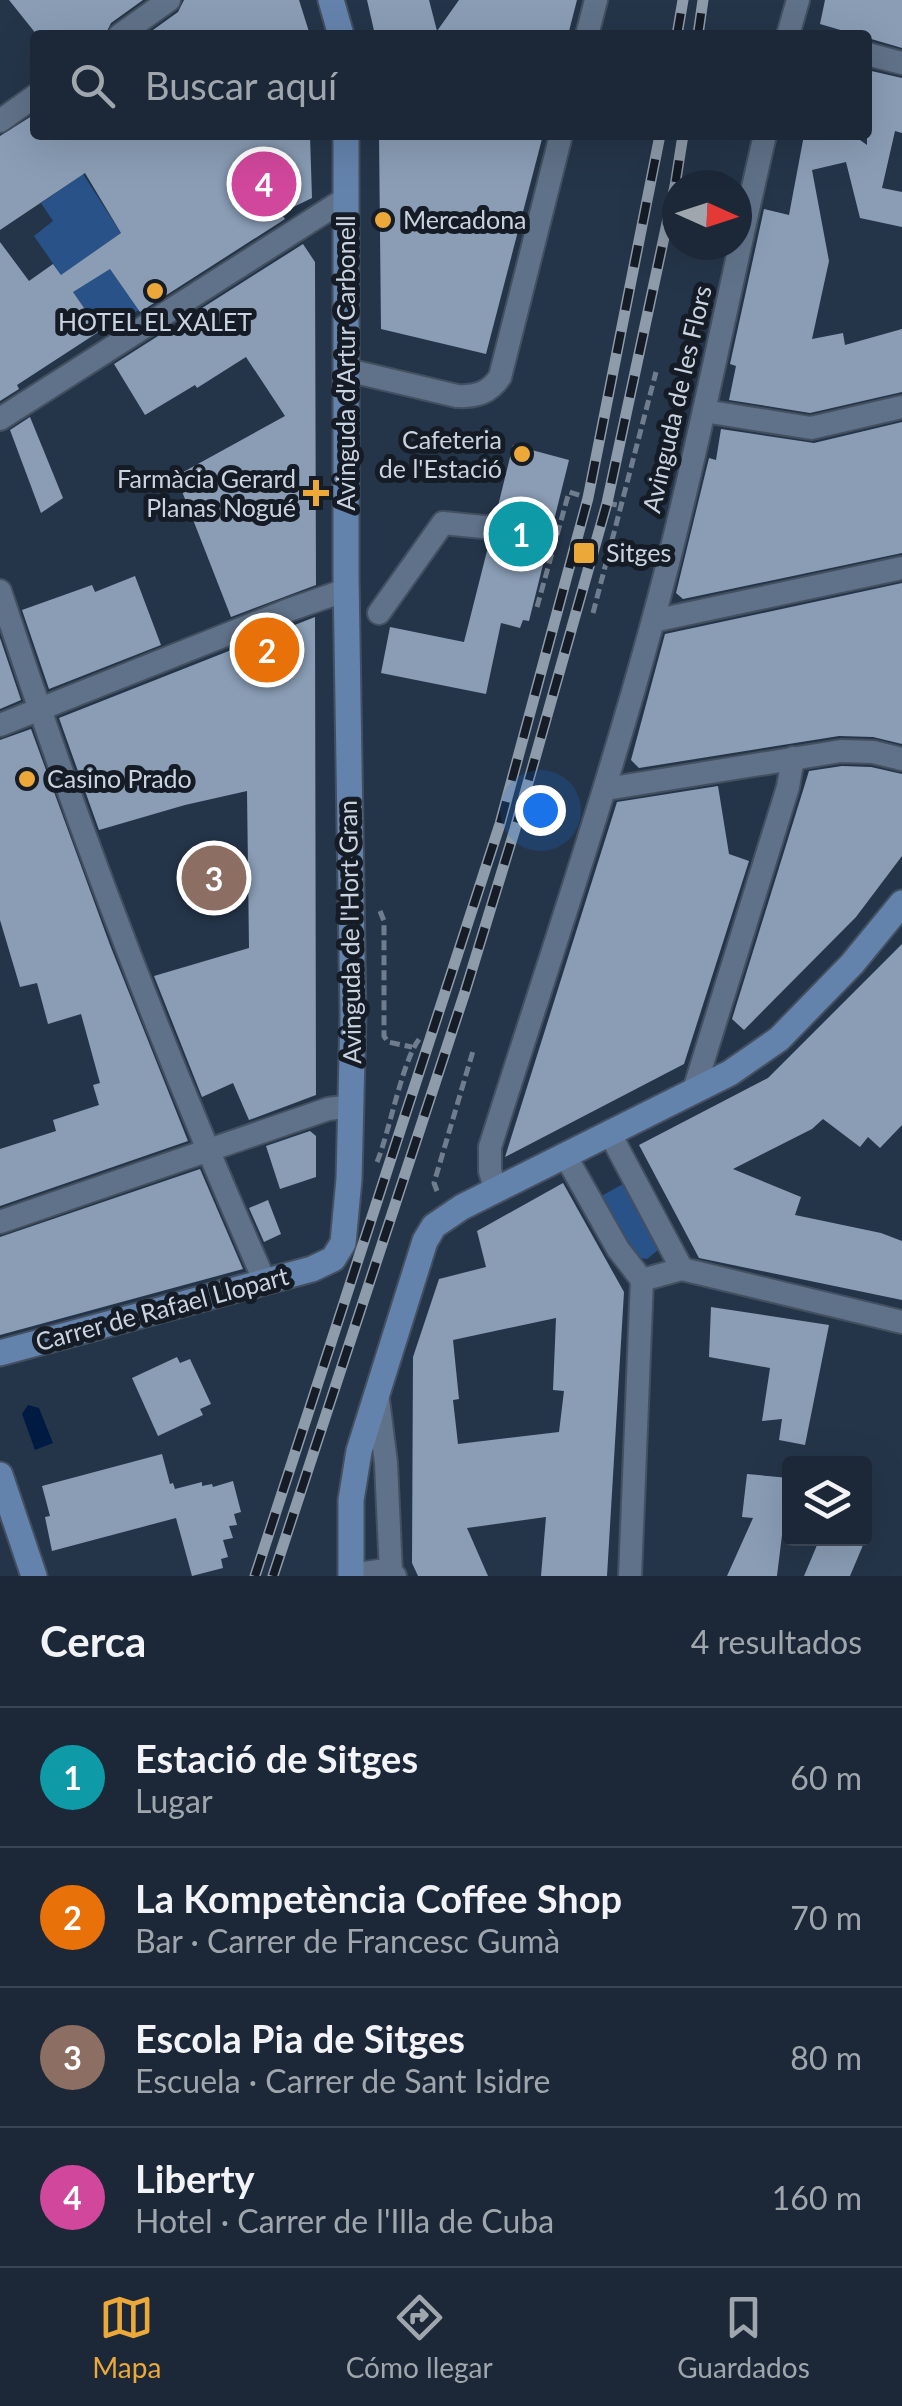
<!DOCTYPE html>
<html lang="es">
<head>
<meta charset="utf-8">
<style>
	:root { --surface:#1c2837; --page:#25303f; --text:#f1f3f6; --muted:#a0a6ad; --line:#3a4452; --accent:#eca93a }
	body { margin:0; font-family:Lato,sans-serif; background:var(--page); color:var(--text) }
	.controls { position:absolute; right:30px; bottom:30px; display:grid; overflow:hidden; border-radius:10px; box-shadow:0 10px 40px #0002 }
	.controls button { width:90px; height:90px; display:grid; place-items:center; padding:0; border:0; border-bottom:2px solid var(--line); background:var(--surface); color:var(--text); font:50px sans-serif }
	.compass { position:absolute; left:662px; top:170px; width:90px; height:90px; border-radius:50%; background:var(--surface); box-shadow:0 10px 40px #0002; rotate:93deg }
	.you { position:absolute; left:540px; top:810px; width:35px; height:35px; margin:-25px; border:8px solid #fff; border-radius:50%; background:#1a73e8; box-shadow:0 0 0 15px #1a73e833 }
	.badge { display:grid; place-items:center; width:65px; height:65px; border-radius:50%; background:var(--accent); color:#fff; font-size:32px; font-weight:700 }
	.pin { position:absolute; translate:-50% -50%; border:5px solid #fff; box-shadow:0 2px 10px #0006 }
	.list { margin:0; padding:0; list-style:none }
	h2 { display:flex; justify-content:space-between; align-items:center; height:130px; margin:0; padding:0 40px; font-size:42px }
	h2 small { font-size:32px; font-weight:400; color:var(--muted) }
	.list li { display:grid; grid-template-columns:65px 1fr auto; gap:30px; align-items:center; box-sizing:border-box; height:140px; padding:0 40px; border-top:2px solid var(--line) }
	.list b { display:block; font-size:38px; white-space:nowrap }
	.list p { margin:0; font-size:32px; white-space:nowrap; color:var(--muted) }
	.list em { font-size:32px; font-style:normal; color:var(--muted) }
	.icon { flex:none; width:55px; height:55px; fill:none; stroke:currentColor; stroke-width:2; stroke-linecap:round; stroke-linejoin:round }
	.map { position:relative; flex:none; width:902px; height:1576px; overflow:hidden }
	.search { position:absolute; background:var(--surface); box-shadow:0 10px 40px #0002; left:30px; right:30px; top:30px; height:110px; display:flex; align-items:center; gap:25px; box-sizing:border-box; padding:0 35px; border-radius:10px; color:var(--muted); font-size:38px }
	.sheet { height:690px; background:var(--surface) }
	nav { display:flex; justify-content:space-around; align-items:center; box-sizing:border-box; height:140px; border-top:2px solid var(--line); background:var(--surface); font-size:28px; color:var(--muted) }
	nav a { display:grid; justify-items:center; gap:5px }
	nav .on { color:var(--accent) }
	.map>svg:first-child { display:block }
</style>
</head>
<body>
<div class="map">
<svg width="902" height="1576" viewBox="0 0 902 1576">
	<rect width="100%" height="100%" fill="#253549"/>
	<g fill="#285288">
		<polygon points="83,174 121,233 90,255 103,273 110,269 139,310 100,331 34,236 53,221 41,203"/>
		<polygon points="623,1184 658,1241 658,1250 647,1259 634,1257 603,1199 603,1195"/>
	</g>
	<polygon fill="#001b42" points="28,1405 39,1408 53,1443 35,1450 22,1414"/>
	<g fill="#8a9db5" fill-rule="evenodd">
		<polygon points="9,0 143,0 111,23 105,35 37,35"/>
		<polygon points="184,0 299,0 310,35 146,35 178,12"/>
		<polygon points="367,0 429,0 437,31 459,0 577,0 568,35 375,35"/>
		<polygon points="825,0 902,0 902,48 820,24"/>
		<polygon points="867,70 902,78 902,133 895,131 882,188 902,192 902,227 860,218 846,162 812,170 829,261 812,339 843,333 845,345 902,329 902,392 810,413 729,400 736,366 730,364 764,209 789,215 804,135 853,135 867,145"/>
		<polygon points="35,114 35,135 310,135 312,198 281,213 285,219 140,312 110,269 73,292 100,331 17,385 19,389 0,401 0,242 29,281 53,264 61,275 121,233 85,173 0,230 0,136"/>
		<polygon points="379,135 543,135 486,354 381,329"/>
		<polygon points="303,244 315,262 316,585 231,617 176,476 285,416 246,357 197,388 195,385 145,415 114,364"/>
		<polygon points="30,417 63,498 41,513 10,430"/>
		<polygon points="902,422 902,553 683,599 676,593 709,458 716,460 721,429 814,443"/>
		<polygon points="513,445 569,460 529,621 523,620 520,628 501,623 486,694 381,673 390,627 464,642 489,543 500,541 508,530 506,521 496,514"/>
		<polygon points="135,576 161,645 49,689 22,610 92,585 95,592"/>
		<polygon points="902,583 902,744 873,737 839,736 639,768 631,760 665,634"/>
		<polygon points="315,617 316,1095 249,1120 233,1083 202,1097 154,976 249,948 247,791 185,805 99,830 59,718"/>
		<polygon points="0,638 21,700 0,709"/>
		<polygon points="31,729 110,945 188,1141 0,1206 0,1149 56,1131 53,1120 99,1105 93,1085 100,1083 81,1014 48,1024 37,983 20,987 0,920 0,740"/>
		<polygon points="842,766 871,767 902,774 902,856 856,917 744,1030 732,1019 809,771"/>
		<polygon points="718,786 729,854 749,861 684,1064 505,1157 617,802"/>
		<polygon points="902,944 902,1125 880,1148 868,1137 860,1147 823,1119 812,1129 733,1169 801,1197 795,1215 881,1233 902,1241 902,1300 699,1258 639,1145 768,1078"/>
		<polygon points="310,1131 316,1136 316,1177 280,1189 266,1146"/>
		<polygon points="200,1169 243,1269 0,1335 0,1237"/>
		<path d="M563 1183 624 1292 607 1576H541L546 1517 467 1528 488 1576H418L412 1563 413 1357 439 1279 486 1267 477 1231ZM556 1318 553 1390 564 1391 559 1432 458 1444 453 1400 459 1399 453 1340Z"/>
		<polygon points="268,1200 281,1234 264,1242 249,1208"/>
		<polygon points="711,1307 829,1325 805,1445 779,1440 782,1419 762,1421 770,1368 709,1357"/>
		<polygon points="177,1357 180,1363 190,1359 211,1404 200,1409 203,1415 158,1436 132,1378"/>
		<polygon points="162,1454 170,1484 173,1483 175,1489 202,1482 202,1486 212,1484 213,1487 233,1481 241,1512 234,1514 237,1525 229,1526 233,1538 223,1540 228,1557 221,1559 223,1568 192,1576 176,1518 52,1551 45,1517 50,1516 42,1486"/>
		<polygon points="747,1474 789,1478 777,1576 727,1576 753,1518 742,1517"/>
		<polygon points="820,1538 866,1538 850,1576 804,1576"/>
	</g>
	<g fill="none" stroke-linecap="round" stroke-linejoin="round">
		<g stroke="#435061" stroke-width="26">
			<g id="street">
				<polyline points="120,35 169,0"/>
				<polyline points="587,35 596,0"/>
				<polyline points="788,35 798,0"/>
				<polyline points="867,54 902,63"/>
				<polyline points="0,121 35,96"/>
				<path d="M347 370 457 396C476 397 489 393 500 377L561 135"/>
				<polyline points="704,411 811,428 902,407"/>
				<polyline points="0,419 345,199"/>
				<path d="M0 591C77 826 165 1056 265 1282"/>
				<polyline points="379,613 443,523 493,528"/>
				<polyline points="653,621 902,568"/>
				<polyline points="0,725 286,611 346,590"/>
				<polyline points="606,789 841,751 873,752 902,759"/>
				<polyline points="694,1090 788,787 793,758"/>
				<polyline points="609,1132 682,1269"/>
				<polyline points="565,1155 618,1249 642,1280"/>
				<path d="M496 1191 490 1171V1147C545 973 604 801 652 624 696 463 727 298 765 135"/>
				<polyline points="0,1222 328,1109 351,1106"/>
				<polyline points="642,1280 682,1269 902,1322"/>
				<polyline points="377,1392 386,1463 391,1573"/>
				<polyline points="351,1575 379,1571 395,1576"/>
				<polyline points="630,1576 642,1280"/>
			</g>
		</g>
		<g stroke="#435061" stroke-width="29">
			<g id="secondary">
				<polyline points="331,0 341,35"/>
				<polyline points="0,1353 312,1269 333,1259 343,1243 349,1179 353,1015 346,576 346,135"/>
				<polyline points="0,1475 34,1576"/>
				<polyline points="351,1576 351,1500 359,1451 425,1241 434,1226 462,1207 730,1073 779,1039 852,964 902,903"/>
			</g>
		</g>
		<g stroke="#707d8e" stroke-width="5" stroke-dasharray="10 5" stroke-linecap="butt">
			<polyline points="607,503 622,506"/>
			<polyline points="537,607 569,492 588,498"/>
			<polyline points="593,613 656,372"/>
			<polyline points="380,911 384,921 384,1036 388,1042 412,1047"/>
			<path d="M377 1162C390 1131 403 1056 421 1037"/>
			<polyline points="437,1191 434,1183 473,1051"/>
		</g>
		<use href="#street" stroke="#607289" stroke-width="22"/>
		<use href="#secondary" stroke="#6483ac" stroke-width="25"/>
		<g stroke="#8e9baa" stroke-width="11">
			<g id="rail">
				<polyline points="677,35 683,0"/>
				<polyline points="698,35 703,0"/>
				<polyline points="255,1576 500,824 588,498 660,135"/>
				<polyline points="273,1576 465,992 515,829 607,503 675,186 683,135"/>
			</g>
		</g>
		<use href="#rail" stroke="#151c25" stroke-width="8" stroke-dasharray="22" stroke-linecap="butt"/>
	</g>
	<g fill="#eca93a" stroke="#151c25" stroke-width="4">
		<circle cx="383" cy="220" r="10"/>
		<circle cx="155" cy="291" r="10"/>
		<circle cx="522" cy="454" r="10"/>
		<path d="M311 478h10v10h10v10h-10v10h-10v-10h-10v-10h10z"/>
		<rect x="572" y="541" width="24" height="24" rx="5"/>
		<circle cx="27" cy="779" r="10"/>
	</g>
	<g text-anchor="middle" stroke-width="10" stroke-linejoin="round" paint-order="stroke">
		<g font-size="25" fill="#cad4e1" stroke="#151c25" text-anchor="start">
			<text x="403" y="229">Mercadona</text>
			<text x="155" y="331" text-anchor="middle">HOTEL EL XALET</text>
			<text x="502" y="449" text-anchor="end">Cafeteria<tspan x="502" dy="29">de l'Estació</tspan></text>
			<text x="296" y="488" text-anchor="end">Farmàcia Gerard<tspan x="296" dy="29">Planas Nogué</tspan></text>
			<text x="606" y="562">Sitges</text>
			<text x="47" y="788">Casino Prado</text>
		</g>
		<g font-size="25" fill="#cad4e1" stroke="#151c25">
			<text transform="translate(346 363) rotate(-90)" y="9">Avinguda d'Artur Carbonell</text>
			<text transform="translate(677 399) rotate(-77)" y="9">Avinguda de les Flors</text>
			<text transform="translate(350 932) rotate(-91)" y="9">Avinguda de l'Hort Gran</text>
			<text transform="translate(162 1309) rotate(-15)" y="9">Carrer de Rafael Llopart</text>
		</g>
	</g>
</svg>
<div class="controls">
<button><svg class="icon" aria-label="layers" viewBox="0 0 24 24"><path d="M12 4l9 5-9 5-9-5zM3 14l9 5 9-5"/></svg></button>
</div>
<svg class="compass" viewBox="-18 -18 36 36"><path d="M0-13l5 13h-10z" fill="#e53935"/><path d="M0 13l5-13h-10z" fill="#a0a6ad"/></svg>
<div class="you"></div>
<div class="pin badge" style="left:521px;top:534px;background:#0f9aa8">1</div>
<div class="pin badge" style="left:267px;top:650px;background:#e8710a">2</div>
<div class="pin badge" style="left:214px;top:878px;background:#8d6e63">3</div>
<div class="pin badge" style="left:264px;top:184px;background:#d1479c">4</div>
<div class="search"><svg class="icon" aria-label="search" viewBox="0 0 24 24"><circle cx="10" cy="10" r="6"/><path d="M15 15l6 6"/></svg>Buscar aquí</div>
</div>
<section class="sheet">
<h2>Cerca<small>4 resultados</small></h2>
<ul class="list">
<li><span class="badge" style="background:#0f9aa8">1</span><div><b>Estació de Sitges</b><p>Lugar</p></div><em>60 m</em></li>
<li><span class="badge" style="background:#e8710a">2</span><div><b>La Kompetència Coffee Shop</b><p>Bar · Carrer de Francesc Gumà</p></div><em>70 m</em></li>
<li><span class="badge" style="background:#8d6e63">3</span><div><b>Escola Pia de Sitges</b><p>Escuela · Carrer de Sant Isidre</p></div><em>80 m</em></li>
<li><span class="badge" style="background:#d1479c">4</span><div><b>Liberty</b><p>Hotel · Carrer de l'Illa de Cuba</p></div><em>160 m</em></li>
</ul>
</section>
<nav>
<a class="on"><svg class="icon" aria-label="map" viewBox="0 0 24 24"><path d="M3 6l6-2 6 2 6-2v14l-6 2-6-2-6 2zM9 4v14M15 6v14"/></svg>Mapa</a>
<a><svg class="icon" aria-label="directions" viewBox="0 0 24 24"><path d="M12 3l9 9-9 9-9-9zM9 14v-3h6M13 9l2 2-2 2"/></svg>Cómo llegar</a>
<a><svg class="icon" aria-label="saved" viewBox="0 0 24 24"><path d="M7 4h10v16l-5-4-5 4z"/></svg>Guardados</a>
</nav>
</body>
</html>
